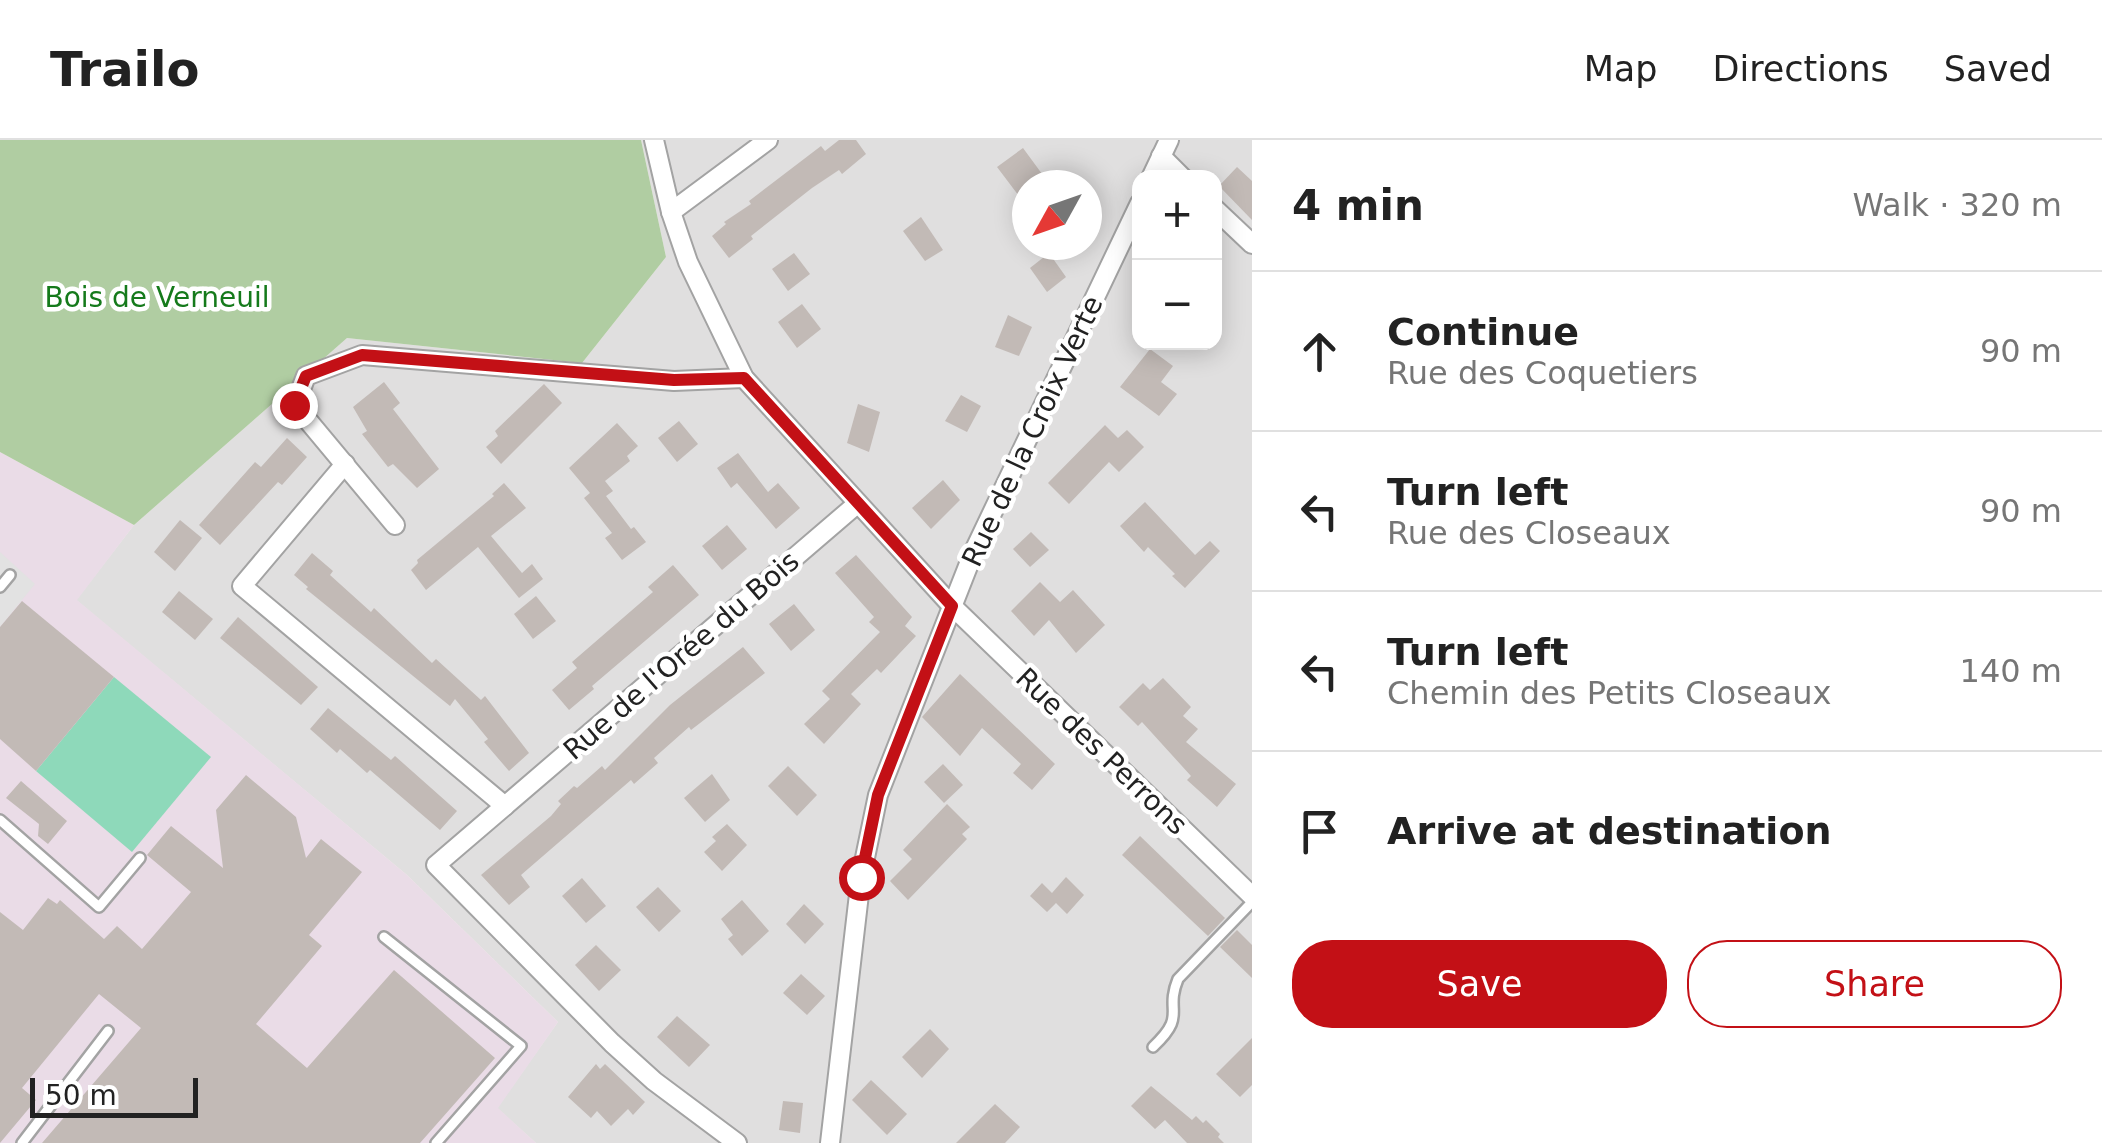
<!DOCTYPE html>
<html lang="en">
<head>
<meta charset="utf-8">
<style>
	:root { --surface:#fff; --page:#f6f6f6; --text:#222; --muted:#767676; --line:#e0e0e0; --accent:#c31016 }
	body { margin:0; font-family:"DejaVu Sans",sans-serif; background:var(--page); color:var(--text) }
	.controls { position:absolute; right:30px; top:30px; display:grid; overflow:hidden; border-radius:20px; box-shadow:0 5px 25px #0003 }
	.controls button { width:90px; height:90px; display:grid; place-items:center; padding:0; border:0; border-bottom:2px solid var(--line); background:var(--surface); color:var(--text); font:50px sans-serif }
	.compass { position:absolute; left:1012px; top:30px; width:90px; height:90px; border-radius:50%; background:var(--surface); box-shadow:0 5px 25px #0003; rotate:230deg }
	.scale { position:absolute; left:30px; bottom:25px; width:168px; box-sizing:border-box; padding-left:10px; border:5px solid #222; border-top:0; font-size:28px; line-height:35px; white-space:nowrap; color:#222; -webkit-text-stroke:8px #fff; paint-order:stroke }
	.stop { position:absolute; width:30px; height:30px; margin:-22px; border:8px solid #c31016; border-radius:50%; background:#fff }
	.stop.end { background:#c31016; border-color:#fff; box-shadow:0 2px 10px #0008 }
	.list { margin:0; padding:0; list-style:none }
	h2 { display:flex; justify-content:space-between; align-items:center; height:130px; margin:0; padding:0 40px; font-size:42px }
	h2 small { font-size:32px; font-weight:400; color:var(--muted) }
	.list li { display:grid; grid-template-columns:65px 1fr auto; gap:30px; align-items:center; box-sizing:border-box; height:160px; padding:0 40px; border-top:2px solid var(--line) }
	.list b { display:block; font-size:38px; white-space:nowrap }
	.list p { margin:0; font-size:32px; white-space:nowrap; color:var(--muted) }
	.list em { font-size:32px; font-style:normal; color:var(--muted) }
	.actions { display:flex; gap:20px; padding:30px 40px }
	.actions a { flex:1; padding:22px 0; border:2px solid var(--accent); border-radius:40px; text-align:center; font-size:35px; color:var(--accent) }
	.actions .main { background:var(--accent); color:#fff }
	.icon { flex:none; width:55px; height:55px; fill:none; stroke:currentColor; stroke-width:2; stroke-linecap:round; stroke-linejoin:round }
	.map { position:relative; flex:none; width:1252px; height:1003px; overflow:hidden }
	header { display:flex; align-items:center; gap:60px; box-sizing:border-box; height:140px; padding:0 50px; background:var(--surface); border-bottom:2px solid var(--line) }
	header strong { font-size:48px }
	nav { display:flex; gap:55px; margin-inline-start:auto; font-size:35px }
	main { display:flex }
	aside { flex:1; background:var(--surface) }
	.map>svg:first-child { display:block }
</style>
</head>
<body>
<header>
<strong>Trailo</strong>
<nav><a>Map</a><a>Directions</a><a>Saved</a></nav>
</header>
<main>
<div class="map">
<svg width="1252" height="1003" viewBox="0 0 1252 1003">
	<rect width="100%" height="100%" fill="#f1eee9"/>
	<path fill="#e0dfdf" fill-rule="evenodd" d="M641 0H1252V1003H536L497 968 558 882 407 735 76 460 134 385 347 198 582 223 666 117ZM1140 38H1214V202H1140ZM1027 45H1087V105H1027Z"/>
	<polygon fill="#eadce7" points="0,312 134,385 77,460 407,735 558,882 498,968 536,1003 0,1003"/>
	<polygon fill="#b0cda2" points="0,0 641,0 666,117 582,223 347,198 134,385 0,312"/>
	<polygon fill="#8ed9ba" points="114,537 211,617 132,712 36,631"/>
	<polygon fill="#e2e2e2" points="0,412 35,444 0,487"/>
	<g fill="#c2bab6">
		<polygon points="839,0 856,0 866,14 842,34 839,30 812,48 751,96 753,99 729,118 712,96 726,84 724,82 751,64 749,61 821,6 825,11"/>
		<polygon points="1023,8 1045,38 1034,45 1027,45 1027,50 1019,56 997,27"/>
		<polygon points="1237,27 1252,41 1252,80 1219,46"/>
		<polygon points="921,77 943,110 925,121 903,91"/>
		<polygon points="794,113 810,134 788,151 772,129"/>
		<polygon points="1049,113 1066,137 1047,152 1030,128"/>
		<polygon points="802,164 821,189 797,208 778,182"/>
		<polygon points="1008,175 1032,187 1019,216 995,207"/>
		<polygon points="1150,209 1173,226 1161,242 1177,254 1159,276 1120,247"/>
		<polygon points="384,242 400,263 393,269 439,329 417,348 393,324 388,327 362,294 367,291 353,267"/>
		<polygon points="544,244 562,263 501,324 486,307 498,296 495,291"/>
		<polygon points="961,255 981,266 967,292 945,281"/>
		<polygon points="858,264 880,272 869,312 847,303"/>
		<polygon points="679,281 698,304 677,322 658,298"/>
		<polygon points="617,283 638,306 627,316 630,321 605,341 613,351 606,356 631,389 634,387 646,402 622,420 605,398 612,393 584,358 590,353 569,328"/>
		<polygon points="1105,285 1118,298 1127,290 1144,307 1119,332 1109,322 1069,364 1048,343"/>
		<polygon points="287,298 307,317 282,345 278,342 220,405 199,385 255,322 261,327"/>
		<polygon points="738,313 768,352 778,343 800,368 776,389 737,343 731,348 717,328"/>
		<polygon points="943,340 960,360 931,389 912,368"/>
		<polygon points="504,343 526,368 491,396 522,433 532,424 543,439 519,458 478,407 426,450 411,430 418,423 417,420 494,356 492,354"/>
		<polygon points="1145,362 1195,415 1210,401 1220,411 1185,448 1172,436 1175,434 1148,407 1144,412 1120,386"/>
		<polygon points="180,380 202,398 175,431 154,412"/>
		<polygon points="727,385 747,409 722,430 702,406"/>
		<polygon points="1031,392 1049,410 1030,427 1013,409"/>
		<polygon points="312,413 333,431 330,435 371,472 374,468 432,523 436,519 481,560 485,556 529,613 509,631 484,602 488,599 455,559 450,566 306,449 308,447 294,435"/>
		<polygon points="856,415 912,477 905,486 916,496 881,533 877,529 851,554 861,564 824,604 804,584 830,559 822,551 880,492 869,482 874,477 835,433"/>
		<polygon points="673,425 699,455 592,546 594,549 569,570 552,550 577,528 572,522 653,452 648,447"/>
		<polygon points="1040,442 1060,462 1073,450 1105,485 1076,513 1049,480 1034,496 1011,471"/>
		<polygon points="179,451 213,479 195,500 162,472"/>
		<polygon points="536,456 556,481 533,499 514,474"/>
		<polygon points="22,461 114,537 36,631 0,599 0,487"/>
		<polygon points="794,464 815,490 791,511 769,484"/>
		<polygon points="238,477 318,547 301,565 220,498"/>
		<polygon points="743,507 765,533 691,590 689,587 654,618 658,623 634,644 631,640 521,735 530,747 509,765 481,735 551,676 561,664 558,661 574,646 577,648 602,626 605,630 670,565"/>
		<polygon points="960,534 1055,624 1032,650 1013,633 1021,624 982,588 960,616 922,577"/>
		<polygon points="1163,538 1191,567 1183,576 1198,589 1186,602 1236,644 1217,667 1187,640 1191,636 1142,582 1138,586 1119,567 1143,543 1150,550"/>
		<polygon points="328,568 391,620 395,616 457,671 440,690 370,630 367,633 340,609 337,613 310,589"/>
		<polygon points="943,624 963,645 944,663 924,642"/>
		<polygon points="788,626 817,655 797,676 768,646"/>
		<polygon points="712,634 730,660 705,682 684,658"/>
		<polygon points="246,635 296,677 306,718 321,699 362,732 309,795 322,806 256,884 307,928 394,830 495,918 420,1003 42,1003 141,888 99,854 22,948 36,960 0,1003 0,772 23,790 48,758 57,764 60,760 104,799 117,786 142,809 191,752 147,715 171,686 223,728 216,670"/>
		<polygon points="21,641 67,681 48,704 38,696 39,684 6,658"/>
		<polygon points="947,664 970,687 962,694 967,699 908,760 890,741 912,719 903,710"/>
		<polygon points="727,684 747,705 722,731 704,712 716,701 712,697"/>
		<polygon points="1140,696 1225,778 1208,796 1122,715"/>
		<polygon points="1066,737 1084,755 1067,774 1056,763 1047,772 1030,756 1042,743 1052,753"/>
		<polygon points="582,738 606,766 586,783 562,756"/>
		<polygon points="658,747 681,771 659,792 636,767"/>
		<polygon points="742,760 769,791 742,816 728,799 733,795 721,779"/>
		<polygon points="804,764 824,784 805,804 786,784"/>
		<polygon points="1237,790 1252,805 1252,838 1220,807"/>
		<polygon points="596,805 621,830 599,851 575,825"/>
		<polygon points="801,834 825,856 807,875 783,853"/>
		<polygon points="677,876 710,905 689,927 657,897"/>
		<polygon points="930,889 949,909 922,938 902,917"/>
		<polygon points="1252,898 1252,945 1240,957 1216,934"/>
		<polygon points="596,924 600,929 605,924 645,962 633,975 628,969 611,986 597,971 591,978 568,957"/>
		<polygon points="871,940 907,974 887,995 852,960"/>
		<polygon points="1151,946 1192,980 1196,976 1203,983 1206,980 1220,994 1218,997 1224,1003 1187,1003 1165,980 1155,989 1131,966"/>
		<polygon points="783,961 803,963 800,993 779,990"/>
		<polygon points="995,964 1020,987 1005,1003 956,1003"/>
	</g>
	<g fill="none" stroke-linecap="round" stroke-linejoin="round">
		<g stroke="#a3a3a3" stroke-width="14">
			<g id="lane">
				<polyline points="0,447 10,435"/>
				<polyline points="0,680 99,767 140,718"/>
				<polyline points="384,797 521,906 436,1003"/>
				<path d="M1153 907C1188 874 1164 873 1178 839L1252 762"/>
				<polyline points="22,1003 108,891"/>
			</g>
		</g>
		<g stroke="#a3a3a3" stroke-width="22">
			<g id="street">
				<polyline points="654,0 671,72 688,122 744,238 952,466 1252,756"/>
				<polyline points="1161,16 1183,38"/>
				<polyline points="1151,38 1169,0"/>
				<polyline points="1214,68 1252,104"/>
				<polyline points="671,72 768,0"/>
				<polyline points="345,324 242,446 505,666"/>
				<polyline points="395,385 295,265 306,236 362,215 674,241 744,238"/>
				<polyline points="737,1003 654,941 612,903 436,725 857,364"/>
				<polyline points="830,1003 861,737 878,655 974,411 1140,63"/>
			</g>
		</g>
		<use href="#lane" stroke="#fff" stroke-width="9"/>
		<use href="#street" stroke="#fff" stroke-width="18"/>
	</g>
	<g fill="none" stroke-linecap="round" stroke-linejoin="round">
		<polyline stroke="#c31016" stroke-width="12" points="294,265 306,236 362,215 674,240 744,238 952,466 878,655 861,737"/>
	</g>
	<g text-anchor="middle" stroke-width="9" stroke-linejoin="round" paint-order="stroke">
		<g font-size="28" fill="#157a1b" stroke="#fff">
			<text x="157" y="167">Bois de Verneuil</text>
		</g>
		<g font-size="28" fill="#222" stroke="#fff">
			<text transform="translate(1032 291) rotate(-65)" y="10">Rue de la Croix Verte</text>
			<text transform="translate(681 515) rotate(-41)" y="10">Rue de l'Orée du Bois</text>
			<text transform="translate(1102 611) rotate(44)" y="10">Rue des Perrons</text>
		</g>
	</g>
</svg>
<div class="controls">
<button>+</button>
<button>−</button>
</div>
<svg class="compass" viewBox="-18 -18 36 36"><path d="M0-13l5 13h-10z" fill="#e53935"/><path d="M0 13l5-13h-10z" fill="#767676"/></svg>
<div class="scale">50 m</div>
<div class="stop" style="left:861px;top:737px"></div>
<div class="stop end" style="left:294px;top:265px"></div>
</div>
<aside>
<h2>4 min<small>Walk · 320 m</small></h2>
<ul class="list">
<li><svg class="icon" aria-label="ahead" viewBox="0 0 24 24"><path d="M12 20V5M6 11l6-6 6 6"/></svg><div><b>Continue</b><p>Rue des Coquetiers</p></div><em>90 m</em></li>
<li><svg class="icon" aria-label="left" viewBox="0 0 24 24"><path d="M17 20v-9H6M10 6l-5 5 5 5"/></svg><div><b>Turn left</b><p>Rue des Closeaux</p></div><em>90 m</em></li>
<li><svg class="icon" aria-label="left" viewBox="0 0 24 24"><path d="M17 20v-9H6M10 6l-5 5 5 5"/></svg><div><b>Turn left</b><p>Chemin des Petits Closeaux</p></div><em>140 m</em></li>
<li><svg class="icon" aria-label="arrive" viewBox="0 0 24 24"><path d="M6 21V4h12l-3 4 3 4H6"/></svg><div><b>Arrive at destination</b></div></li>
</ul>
<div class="actions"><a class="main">Save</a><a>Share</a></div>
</aside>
</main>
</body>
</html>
